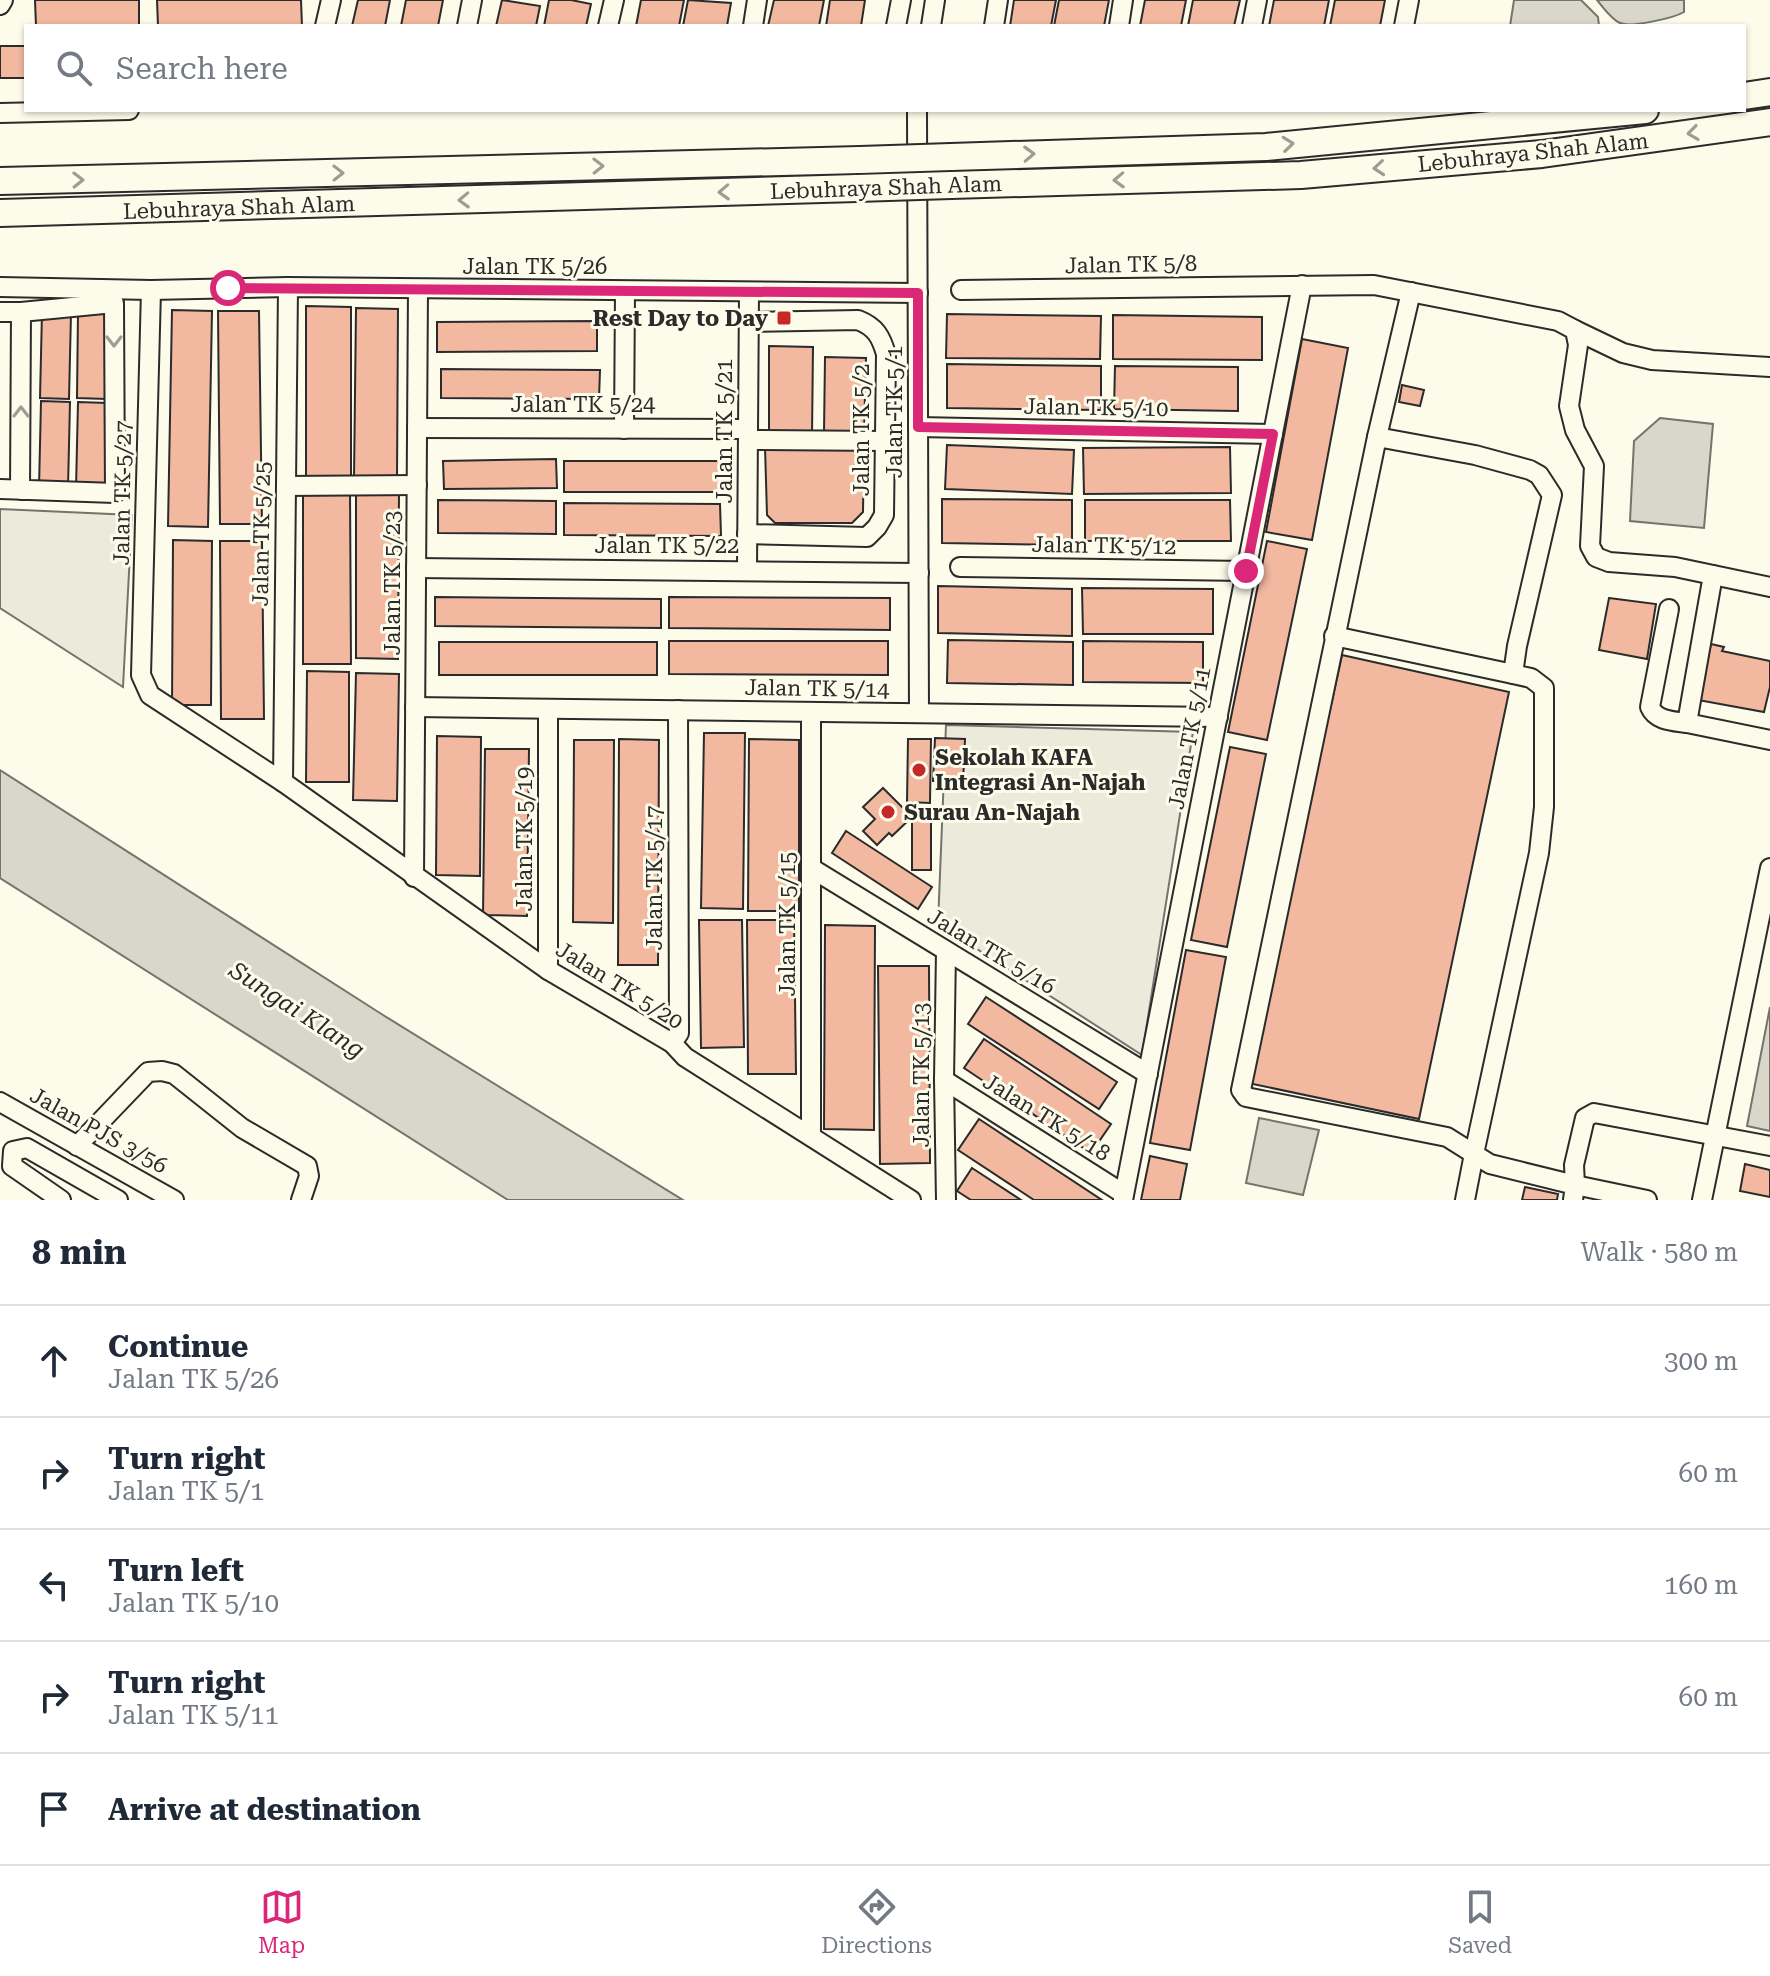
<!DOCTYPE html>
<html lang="en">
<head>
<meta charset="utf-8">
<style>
	:root { --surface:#fff; --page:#f2f2f3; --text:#1f2937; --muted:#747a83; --line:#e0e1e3; --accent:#db2777 }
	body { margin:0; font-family:"Roboto Serif",serif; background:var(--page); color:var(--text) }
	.stop { position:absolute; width:24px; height:24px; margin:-18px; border:6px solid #db2777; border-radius:50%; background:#fff }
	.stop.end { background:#db2777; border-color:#fff; box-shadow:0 2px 8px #0008 }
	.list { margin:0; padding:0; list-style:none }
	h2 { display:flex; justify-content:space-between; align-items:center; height:104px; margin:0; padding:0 32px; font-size:34px }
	h2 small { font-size:26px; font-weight:400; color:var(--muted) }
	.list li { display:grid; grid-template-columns:52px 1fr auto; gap:24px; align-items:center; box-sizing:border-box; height:112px; padding:0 32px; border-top:2px solid var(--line) }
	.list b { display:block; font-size:30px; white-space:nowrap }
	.list p { margin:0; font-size:26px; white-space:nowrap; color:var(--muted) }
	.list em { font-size:26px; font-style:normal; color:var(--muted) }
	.icon { flex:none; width:44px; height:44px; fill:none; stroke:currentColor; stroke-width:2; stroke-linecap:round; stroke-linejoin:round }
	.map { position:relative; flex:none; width:1770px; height:1200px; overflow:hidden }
	.search { position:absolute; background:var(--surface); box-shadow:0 2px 6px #0004; left:24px; right:24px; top:24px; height:88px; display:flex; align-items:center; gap:20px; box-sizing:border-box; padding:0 28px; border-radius:0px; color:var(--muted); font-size:30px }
	.sheet { height:664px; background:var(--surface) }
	nav { display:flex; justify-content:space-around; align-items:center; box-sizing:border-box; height:112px; border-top:2px solid var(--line); background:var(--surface); font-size:22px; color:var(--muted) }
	nav a { display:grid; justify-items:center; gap:4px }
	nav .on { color:var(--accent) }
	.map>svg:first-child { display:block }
</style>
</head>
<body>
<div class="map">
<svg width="1770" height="1200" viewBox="0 0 1770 1200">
	<rect width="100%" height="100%" fill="#fdfbea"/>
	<g fill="#ecebdb" stroke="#74746e" stroke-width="2">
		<polygon points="0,509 132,515 123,687 0,608"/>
		<polygon points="946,725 1193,732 1142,1055 938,924"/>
	</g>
	<g fill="#d8d7c9" stroke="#74746e" stroke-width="2">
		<polygon points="1514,0 1581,0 1598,17 1599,26 1510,26"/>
		<path d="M1597 0H1684V12C1674 18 1630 28 1620 23 1611 19 1603 7 1597 0Z"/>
		<polygon points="1660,418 1713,424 1704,528 1630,521 1634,441"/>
		<polygon points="0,770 383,1015 683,1200 508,1200 0,878"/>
		<polygon points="1770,1007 1770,1131 1747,1126"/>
		<polygon points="1259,1118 1319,1130 1303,1195 1246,1183"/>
	</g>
	<g fill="#f2b8a0" stroke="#2b2b2b" stroke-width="2">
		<polygon points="35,0 139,0 139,26 36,26"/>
		<polygon points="157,0 301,0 302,26 158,26"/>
		<polygon points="358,0 390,0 385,26 352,26"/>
		<polygon points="406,0 443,0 438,26 401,26"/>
		<polygon points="502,0 540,6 536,26 496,26"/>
		<polygon points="549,0 571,0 591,4 586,26 544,26"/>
		<polygon points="641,0 684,0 679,26 636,26"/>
		<polygon points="688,0 731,3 727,26 683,26"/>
		<polygon points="774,0 824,0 819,26 768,26"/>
		<polygon points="830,0 865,0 861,26 826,26"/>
		<polygon points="1014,0 1056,0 1051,26 1010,26"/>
		<polygon points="1059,0 1109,0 1104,26 1054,26"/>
		<polygon points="1145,0 1186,0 1181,26 1140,26"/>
		<polygon points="1193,0 1240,0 1234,26 1188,26"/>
		<polygon points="1274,0 1329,0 1324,26 1269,26"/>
		<polygon points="1335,0 1385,0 1380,26 1330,26"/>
		<rect x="0" y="46" width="26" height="32"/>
		<polygon points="306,306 351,307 351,478 306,478"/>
		<polygon points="356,308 398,309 397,479 354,479"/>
		<polygon points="172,310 212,311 208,527 168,526"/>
		<polygon points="218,311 259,311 262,524 220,524"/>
		<polygon points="42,312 71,313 69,399 40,398"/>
		<polygon points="78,312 108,313 106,399 77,398"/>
		<polygon points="947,314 1101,316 1100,359 946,358"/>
		<polygon points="1113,315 1262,317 1262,360 1113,359"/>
		<polygon points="597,321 597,351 437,352 437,322"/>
		<polygon points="1302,339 1348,348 1312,540 1266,532"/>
		<polygon points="769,346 813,347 812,435 769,434"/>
		<polygon points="825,357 866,358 864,433 824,432"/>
		<polygon points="947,364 1101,366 1101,410 947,408"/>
		<polygon points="1115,366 1238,367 1238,411 1114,409"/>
		<polygon points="441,369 600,370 599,399 441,398"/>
		<polygon points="1402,385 1424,390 1420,406 1399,402"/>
		<polygon points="41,401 70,402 68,488 39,488"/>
		<polygon points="78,402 107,403 105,489 76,488"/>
		<polygon points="947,445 1074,450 1072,494 945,489"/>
		<polygon points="864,446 863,512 852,523 775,523 767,515 765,447"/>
		<polygon points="1230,447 1231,493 1084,494 1083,448"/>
		<polygon points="556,459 557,488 444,489 443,461"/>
		<rect x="564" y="461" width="158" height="31"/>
		<polygon points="303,490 350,490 351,664 303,664"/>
		<polygon points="356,492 399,492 398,659 356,658"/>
		<polygon points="942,499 1072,500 1072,545 942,543"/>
		<polygon points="438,500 556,501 556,534 438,533"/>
		<polygon points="1085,500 1230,500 1231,541 1085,541"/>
		<polygon points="564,503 720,504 721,536 564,535"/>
		<polygon points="173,540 212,541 211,705 172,705"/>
		<polygon points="220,541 262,541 264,719 221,719"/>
		<polygon points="1267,541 1307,549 1267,740 1228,732"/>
		<polygon points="938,586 1072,589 1072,636 938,633"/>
		<polygon points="1082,588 1213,589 1213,634 1083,634"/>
		<polygon points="435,597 661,599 661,628 435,626"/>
		<polygon points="669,597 890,598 890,630 669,628"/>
		<polygon points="1609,598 1656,604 1647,659 1599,650"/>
		<polygon points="948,640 1073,642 1073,685 947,683"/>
		<polygon points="669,641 888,641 888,675 669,674"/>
		<polygon points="1083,641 1203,642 1203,683 1083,682"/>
		<rect x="439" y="642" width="218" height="33"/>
		<polygon points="1711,644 1724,647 1722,651 1770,661 1770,687 1764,712 1698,700"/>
		<polygon points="1342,655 1509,692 1419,1119 1248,1083"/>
		<polygon points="307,671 349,672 349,782 306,782"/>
		<polygon points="356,673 399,674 397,801 353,800"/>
		<polygon points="704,733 745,733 743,909 701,908"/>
		<polygon points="437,736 481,737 480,876 436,875"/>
		<polygon points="935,738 965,739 963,783 933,781"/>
		<polygon points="619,739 659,740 658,965 618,965"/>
		<polygon points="749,739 799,740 799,911 748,911"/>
		<polygon points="908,739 931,739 930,803 907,802"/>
		<polygon points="574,740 614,740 613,923 573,922"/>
		<polygon points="1230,747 1266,754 1227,947 1191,940"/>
		<polygon points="485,749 529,749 527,916 483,915"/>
		<polygon points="883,788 912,817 892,836 889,833 877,845 863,831 875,819 863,807"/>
		<rect x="912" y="809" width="19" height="61"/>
		<polygon points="846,831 932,887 918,909 832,853"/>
		<polygon points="699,920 742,920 744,1047 701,1048"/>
		<polygon points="747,920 794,920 796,1074 748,1074"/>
		<polygon points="825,925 875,926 874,1130 824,1129"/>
		<polygon points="1186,950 1226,957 1190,1150 1150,1143"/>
		<polygon points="878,966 929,966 930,1163 880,1164"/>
		<polygon points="986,997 1117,1082 1099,1109 968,1024"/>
		<polygon points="984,1039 1111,1124 1091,1153 964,1068"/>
		<polygon points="979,1119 1102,1200 1034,1200 958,1150"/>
		<polygon points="1150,1156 1187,1164 1180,1200 1141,1200"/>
		<polygon points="1745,1164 1770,1170 1770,1197 1740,1191"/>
		<polygon points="972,1168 1021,1200 971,1200 957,1191"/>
		<polygon points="1525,1187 1558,1194 1557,1200 1522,1200"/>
	</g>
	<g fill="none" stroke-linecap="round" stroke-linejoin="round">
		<g stroke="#2b2b2b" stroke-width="22">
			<g id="minor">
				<polyline points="0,5 3,0"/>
				<polyline points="325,26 331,0"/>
				<polyline points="467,26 472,0"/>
				<polyline points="608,26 614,0"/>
				<polyline points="753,26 757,0"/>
				<polyline points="896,26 901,0"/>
				<polyline points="931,26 935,0"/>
				<polyline points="994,26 998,0"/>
				<polyline points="1119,26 1123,0"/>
				<polyline points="1252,26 1257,0"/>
				<polyline points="1404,26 1409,0"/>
				<polyline points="917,110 919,713"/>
				<polyline points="0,113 129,110"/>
				<polyline points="0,287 151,290 288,287 918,293"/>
				<polyline points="151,290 141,675 150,695 283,782 548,970 672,1043 685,1057 911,1200"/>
				<polyline points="961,290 1374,285 1558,321 1575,330 1578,345 1569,406 1575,430 1594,466 1590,546 1596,557 1609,562 1675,567 1770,587"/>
				<polyline points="0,312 21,312"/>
				<polyline points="1575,330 1623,353 1652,360 1770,367"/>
				<polyline points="918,427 1273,434"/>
				<polyline points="417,428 748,429"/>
				<polyline points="624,429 625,291"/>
				<polyline points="1377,437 1411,292"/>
				<polyline points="748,440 885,441"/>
				<polyline points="286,486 417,485"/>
				<polyline points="0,489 115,493 114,303 21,312 20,490"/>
				<path d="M747 534 867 537 877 527 884 515 886 354C881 337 876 327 858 320L748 322"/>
				<polyline points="960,567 1246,571"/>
				<polyline points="416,568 919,573"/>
				<polyline points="747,570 749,292"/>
				<polyline points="1713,575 1687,723 1770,740"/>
				<path d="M1669 609 1650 707C1656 721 1673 721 1687 723"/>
				<polyline points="1334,636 1513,674"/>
				<polyline points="415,707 1218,717"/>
				<polyline points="548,709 548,970"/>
				<polyline points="811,712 811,1136"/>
				<polyline points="283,782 288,287"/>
				<polyline points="811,868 1148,1074"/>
				<polyline points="414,877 418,289"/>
				<polyline points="946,951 944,1080 946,1200"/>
				<polyline points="672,1043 679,1033 678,710"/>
				<polyline points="944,1080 1124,1194"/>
				<polyline points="0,1102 174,1200"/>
				<polyline points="77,1146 148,1072 162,1071 174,1074 242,1128 307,1166 309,1176 301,1200"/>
				<polyline points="61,1200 12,1166 13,1151 27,1148 118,1200"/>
				<polyline points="1123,1200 1302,285"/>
				<polyline points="1465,1200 1474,1154 1539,853 1544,807 1544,688 1531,678 1513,674 1517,646 1552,495 1539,475 1530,470 1475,455 1377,437 1241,1090 1246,1097 1447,1137 1490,1164 1575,1185 1573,1200"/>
				<polyline points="1647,1200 1575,1185 1574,1165 1585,1118 1594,1113 1770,1146"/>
				<polyline points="1702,1200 1770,868"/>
			</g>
		</g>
		<g stroke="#2b2b2b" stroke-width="30">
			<g id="highway">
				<polyline points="1744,96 1770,92"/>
				<polyline points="951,157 1266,147 1645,110"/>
				<polyline points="0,181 860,160"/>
				<polyline points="951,185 1301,175 1542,154 1770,122"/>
				<polyline points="0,213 857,188"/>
			</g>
		</g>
		<use href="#minor" stroke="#fdfbea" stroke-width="18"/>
		<use href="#highway" stroke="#fdfbea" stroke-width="26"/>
		<g stroke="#2b2b2b" stroke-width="30" stroke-linecap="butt">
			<g id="highway-bridge">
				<polyline points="860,160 951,157"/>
				<polyline points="857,188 951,185"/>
			</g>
		</g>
		<use href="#highway-bridge" stroke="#fdfbea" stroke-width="26"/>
	</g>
	<defs><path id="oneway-chevron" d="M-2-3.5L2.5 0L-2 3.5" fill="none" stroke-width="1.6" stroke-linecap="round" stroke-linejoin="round" transform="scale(2)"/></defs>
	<g stroke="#9e9d94">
		<use href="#oneway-chevron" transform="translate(1693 133) rotate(172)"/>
		<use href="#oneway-chevron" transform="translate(1288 144) rotate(-6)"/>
		<use href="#oneway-chevron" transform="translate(1029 154) rotate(-2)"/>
		<use href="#oneway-chevron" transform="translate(598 166) rotate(-1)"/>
		<use href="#oneway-chevron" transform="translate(1379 168) rotate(175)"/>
		<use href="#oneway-chevron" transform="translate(338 173) rotate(-1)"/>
		<use href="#oneway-chevron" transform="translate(78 180) rotate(-1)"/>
		<use href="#oneway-chevron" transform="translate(1119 180) rotate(178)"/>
		<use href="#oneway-chevron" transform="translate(724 192) rotate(178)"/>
		<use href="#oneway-chevron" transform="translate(464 200) rotate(178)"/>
		<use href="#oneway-chevron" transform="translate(114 341) rotate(90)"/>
		<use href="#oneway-chevron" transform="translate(21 412) rotate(-90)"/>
	</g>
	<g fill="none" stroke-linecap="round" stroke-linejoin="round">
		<polyline stroke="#db2777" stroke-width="10" points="228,288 918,293 918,427 1273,434 1246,571"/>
	</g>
	<g fill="#c62828" stroke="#fdfbea" stroke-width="3">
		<rect x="776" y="310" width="16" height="16" rx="4"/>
		<circle cx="919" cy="770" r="8"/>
		<circle cx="888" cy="812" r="8"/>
	</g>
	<g text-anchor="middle" stroke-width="6" stroke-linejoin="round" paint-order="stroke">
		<g font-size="22" fill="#2b2b2b" stroke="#fdfbea">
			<text transform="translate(1533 152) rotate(-6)" y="8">Lebuhraya Shah Alam</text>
			<text transform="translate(886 187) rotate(-2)" y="8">Lebuhraya Shah Alam</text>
			<text transform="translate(239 207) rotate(-2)" y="8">Lebuhraya Shah Alam</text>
			<text transform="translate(1131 264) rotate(-1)" y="8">Jalan TK 5/8</text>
			<text x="535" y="274">Jalan TK 5/26</text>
			<text x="583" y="412">Jalan TK 5/24</text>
			<text transform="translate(1096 407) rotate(1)" y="8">Jalan TK 5/10</text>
			<text transform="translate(894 412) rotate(-90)" y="8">Jalan TK 5/1</text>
			<text transform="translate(861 430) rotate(-90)" y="8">Jalan TK 5/2</text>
			<text transform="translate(724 431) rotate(-90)" y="8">Jalan TK 5/21</text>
			<text transform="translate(122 493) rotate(-89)" y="8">Jalan TK 5/27</text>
			<text transform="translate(261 534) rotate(-89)" y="8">Jalan TK 5/25</text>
			<text x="667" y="553">Jalan TK 5/22</text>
			<text transform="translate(1104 545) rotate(1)" y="8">Jalan TK 5/12</text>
			<text transform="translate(392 583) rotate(-90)" y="8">Jalan TK 5/23</text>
			<text transform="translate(817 688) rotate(1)" y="8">Jalan TK 5/14</text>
			<text transform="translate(1189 738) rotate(-79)" y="8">Jalan TK 5/11</text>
			<text transform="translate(524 839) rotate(-90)" y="8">Jalan TK 5/19</text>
			<text transform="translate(654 878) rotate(-90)" y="8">Jalan TK 5/17</text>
			<text transform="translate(787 924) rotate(-90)" y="8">Jalan TK 5/15</text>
			<text transform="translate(992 951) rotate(31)" y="8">Jalan TK 5/16</text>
			<text transform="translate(620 985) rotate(32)" y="8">Jalan TK 5/20</text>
			<text transform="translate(921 1075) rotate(-90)" y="8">Jalan TK 5/13</text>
			<text transform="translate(1047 1117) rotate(32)" y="8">Jalan TK 5/18</text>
			<text transform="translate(99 1130) rotate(29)" y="8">Jalan PJS 3/56</text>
		</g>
		<g font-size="22" font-weight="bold" fill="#2b2b2b" stroke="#fdfbea" text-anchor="start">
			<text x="768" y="326" text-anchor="end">Rest Day to Day</text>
			<text x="935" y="765">Sekolah KAFA<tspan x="935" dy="25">Integrasi An-Najah</tspan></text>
			<text x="904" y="820">Surau An-Najah</text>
		</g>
		<g font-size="24" font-style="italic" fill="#2b2b2b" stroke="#fdfbea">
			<text transform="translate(297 1010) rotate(33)" y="8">Sungai Klang</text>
		</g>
	</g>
</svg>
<div class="stop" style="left:228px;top:288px"></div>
<div class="stop end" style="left:1246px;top:571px"></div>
<div class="search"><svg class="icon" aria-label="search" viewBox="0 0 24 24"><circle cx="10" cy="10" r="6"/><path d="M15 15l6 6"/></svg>Search here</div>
</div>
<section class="sheet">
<h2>8 min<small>Walk · 580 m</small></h2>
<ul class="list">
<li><svg class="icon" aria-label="ahead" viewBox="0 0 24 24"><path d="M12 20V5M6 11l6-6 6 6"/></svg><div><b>Continue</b><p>Jalan TK 5/26</p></div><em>300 m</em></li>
<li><svg class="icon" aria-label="right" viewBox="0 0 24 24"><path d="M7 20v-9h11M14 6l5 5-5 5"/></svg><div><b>Turn right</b><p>Jalan TK 5/1</p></div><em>60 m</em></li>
<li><svg class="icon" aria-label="left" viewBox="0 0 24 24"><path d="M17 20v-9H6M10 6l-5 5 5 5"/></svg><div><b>Turn left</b><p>Jalan TK 5/10</p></div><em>160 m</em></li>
<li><svg class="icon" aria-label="right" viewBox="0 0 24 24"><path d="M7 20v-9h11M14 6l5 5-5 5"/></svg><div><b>Turn right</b><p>Jalan TK 5/11</p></div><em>60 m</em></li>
<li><svg class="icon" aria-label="arrive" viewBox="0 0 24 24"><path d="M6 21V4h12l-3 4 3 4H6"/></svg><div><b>Arrive at destination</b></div></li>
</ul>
</section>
<nav>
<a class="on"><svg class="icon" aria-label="map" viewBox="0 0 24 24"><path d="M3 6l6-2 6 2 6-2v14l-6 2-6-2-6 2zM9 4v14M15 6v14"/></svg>Map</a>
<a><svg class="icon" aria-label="directions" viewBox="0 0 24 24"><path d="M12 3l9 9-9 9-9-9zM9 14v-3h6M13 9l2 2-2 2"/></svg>Directions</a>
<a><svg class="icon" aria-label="saved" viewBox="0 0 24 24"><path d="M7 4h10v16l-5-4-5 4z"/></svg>Saved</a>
</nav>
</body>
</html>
